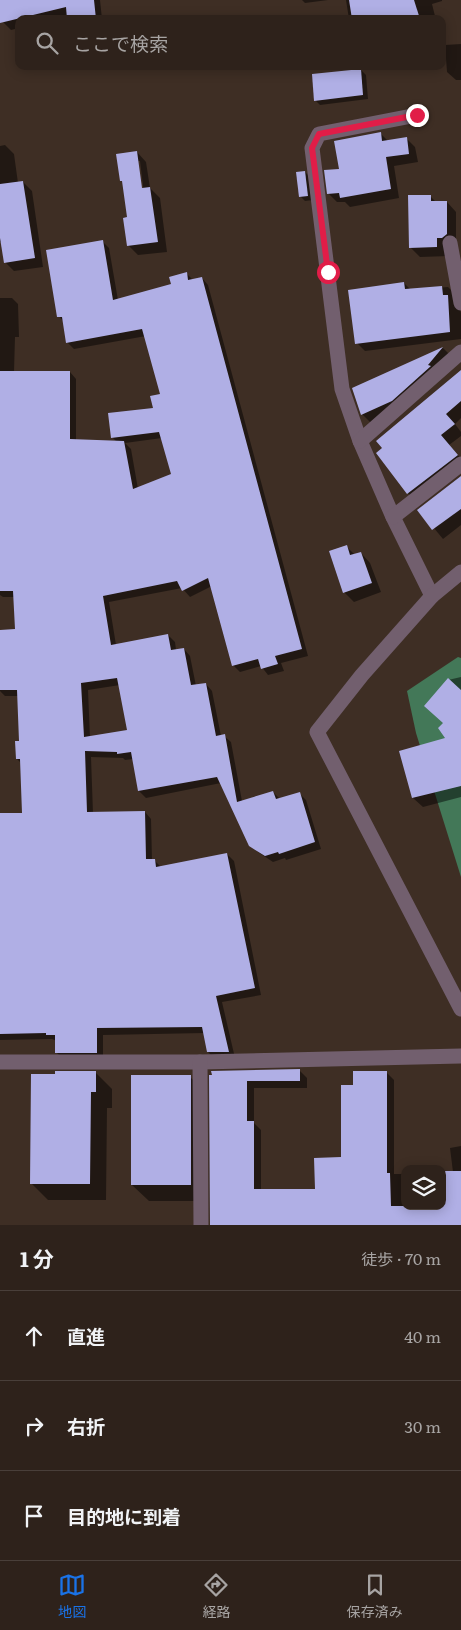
<!DOCTYPE html>
<html lang="ja">
<head>
<meta charset="utf-8">
<style>
	:root { --surface:#2e221b; --page:#362a24; --text:#f1f3f6; --muted:#a7a4a3; --line:#493f3a; --accent:#1a73e8 }
	body { margin:0; font-family:Literata,"Noto Sans JP",serif; background:var(--page); color:var(--text) }
	.controls { position:absolute; right:15px; bottom:15px; display:grid; overflow:hidden; border-radius:10px; box-shadow:0 2px 12px #0003 }
	.controls button { width:45px; height:45px; display:grid; place-items:center; padding:0; border:0; border-bottom:1px solid var(--line); background:var(--surface); color:var(--text); font:25px sans-serif }
	.stop { position:absolute; width:15px; height:15px; margin:-11px; border:4px solid #e11d48; border-radius:50%; background:#fff }
	.stop.end { background:#e11d48; border-color:#fff; box-shadow:0 1px 5px #0008 }
	.list { margin:0; padding:0; list-style:none }
	h2 { display:flex; justify-content:space-between; align-items:center; height:65px; margin:0; padding:0 20px; font-size:21px }
	h2 small { font-size:16px; font-weight:400; color:var(--muted) }
	.list li { display:grid; grid-template-columns:32px 1fr auto; gap:15px; align-items:center; box-sizing:border-box; height:90px; padding:0 20px; border-top:1px solid var(--line) }
	.list b { display:block; font-size:19px; white-space:nowrap }
	.list em { font-size:16px; font-style:normal; color:var(--muted) }
	.icon { flex:none; width:28px; height:28px; fill:none; stroke:currentColor; stroke-width:2; stroke-linecap:round; stroke-linejoin:round }
	.map { position:relative; flex:none; width:461px; height:1225px; overflow:hidden }
	.search { position:absolute; background:var(--surface); box-shadow:0 2px 12px #0003; left:15px; right:15px; top:15px; height:55px; display:flex; align-items:center; gap:12px; box-sizing:border-box; padding:0 18px; border-radius:10px; color:var(--muted); font-size:19px }
	.sheet { height:335px; background:var(--surface) }
	nav { display:flex; justify-content:space-around; align-items:center; box-sizing:border-box; height:70px; border-top:1px solid var(--line); background:var(--surface); font-size:14px; color:var(--muted) }
	nav a { display:grid; justify-items:center; gap:2px }
	nav .on { color:var(--accent) }
	.map>svg:first-child { display:block }
</style>
</head>
<body>
<div class="map">
<svg width="461" height="1225" viewBox="0 0 461 1225">
	<rect width="100%" height="100%" fill="#3e2e24"/>
	<polygon fill="#437858" points="458,657 461,658 461,877 416,733 407,691"/>
	<g fill="#0007" fill-rule="evenodd">
		<polygon points="0,0 100,0 102,19 19,19 19,28 11,30 3,22 0,11"/>
		<polygon points="302,0 328,0 305,3"/>
		<polygon points="346,0 442,0 442,1 432,4 435,16 427,19 349,19"/>
		<polygon points="461,44 461,80 456,80 447,72 445,45"/>
		<polygon points="361,70 366,75 368,99 320,105 316,101"/>
		<polygon points="380,133 388,141 406,138 415,147 418,162 394,166 399,198 350,207 345,202 337,202 328,193 341,170"/>
		<polygon points="5,145 14,154 18,183 23,182 32,191 43,267 14,271 5,262 2,242 0,242 0,146"/>
		<path d="M137 152 146 162 150 188 160 198 167 252 138 255 129 246V218L124 183 121 180ZM137 161H140L144 194H142Z"/>
		<polygon points="305,172 310,177 313,200 305,201 300,196"/>
		<polygon points="431,197 437,203 447,202 456,212 456,244 450,256 420,257 410,247"/>
		<path d="M103 242 109 248 118 300 173 285 186 273 193 280 202 278 208 285 308 656 281 663 284 671 268 675 261 666 240 672 233 665 212 586 190 597 182 588 109 602 116 645 168 635 175 642 176 650 184 649 190 656 196 686 206 684 212 691 221 736H224L231 742 242 801 273 792 280 799 299 793 306 800 321 849 286 860 285 858 273 862 258 852 250 845 221 783 146 798 139 791 133 759 125 760 123 758 91 757 93 813 145 812 151 819 152 860H154L161 867 227 854 234 861 261 995 222 1002 235 1058 215 1059 208 1052 205 1033 103 1035V1059H63L56 1052 57 1041 52 1039 0 1040V814H23L21 763 17 759 20 742 18 696H5L0 691V631H16L14 597H3L0 595V298H12L18 304 19 337H15L14 372H70L76 379V441L117 442 112 437 155 409 161 395 146 336 74 349 67 342 64 322 59 316ZM162 438 172 475 138 489 131 449 125 443ZM120 685 129 731 90 738 88 690Z"/>
		<polygon points="404,283 411,290 448,287 456,295 461,313 461,339 365,351 357,343"/>
		<polygon points="443,348 452,357 372,424 362,414 353,389"/>
		<polygon points="461,375 461,418 455,424 461,432 461,436 449,445 461,459 418,503 408,493 378,453"/>
		<polygon points="461,476 461,525 443,539 419,510"/>
		<polygon points="346,546 355,555 361,553 370,563 381,592 354,602 344,592"/>
		<polygon points="461,677 461,797 423,807 413,798 401,752 447,739 444,724 448,680"/>
		<polygon points="299,1070 307,1078 307,1088 254,1088 254,1123 261,1130 261,1190 316,1191 342,1159 354,1087 386,1072 394,1080 394,1174 405,1174 405,1206 442,1206 453,1172 450,1148 461,1146 461,1225 211,1225 211,1077"/>
		<polygon points="96,1073 112,1089 112,1108 107,1108 106,1200 48,1200 31,1183"/>
		<polygon points="190,1077 207,1093 207,1201 149,1201 132,1185"/>
	</g>
	<g fill="#b0afe5" fill-rule="evenodd">
		<polygon points="0,0 94,0 96,19 67,19 66,7 0,23"/>
		<polygon points="349,0 414,0 420,19 352,19"/>
		<polygon points="361,69 363,95 314,101 312,74"/>
		<polygon points="381,132 382,141 407,137 409,154 386,157 391,189 340,198 339,193 327,194 324,170 339,169 334,141"/>
		<polygon points="137,151 142,188 150,187 158,242 127,246 123,218 127,217 122,181 120,181 116,154"/>
		<polygon points="305,171 308,196 299,197 296,172"/>
		<polygon points="23,181 35,258 4,263 0,238 0,184"/>
		<polygon points="408,195 431,195 431,201 447,201 447,234 442,238 437,238 437,247 409,248"/>
		<path d="M103 240 113 300 171 284 169 277 187 272 188 280 202 277 302 649 275 656 278 664 261 669 258 659 232 666 208 578 182 591 177 581 103 596 111 645 168 634 171 650 184 648 191 685 206 683 216 736 225 734 237 802 273 791 276 799 300 792 315 842 279 854 278 852 265 856 249 846 217 777 138 791 131 752 117 754V752L85 751 87 812 145 811 146 859H155L156 867 227 853 255 988 216 996 229 1052H207L202 1027 97 1028V1053H55V1035H46V1033L0 1034V813H22L20 759H16L15 741H19L17 690H0V630L15 629 13 591H0V371H70V439L124 441 133 489 171 474 159 432 111 438 108 413 153 408 150 396 160 394 142 329 66 343 62 317H57L46 250ZM117 678 127 730 84 737 81 683Z"/>
		<polygon points="404,282 405,289 442,286 443,295 448,295 450,332 355,344 348,290"/>
		<polygon points="443,347 428,365 431,366 392,401 361,415 352,388"/>
		<polygon points="461,370 461,401 446,414 455,424 441,435 458,455 407,494 376,453 382,448 376,441"/>
		<polygon points="461,476 461,509 432,530 417,510"/>
		<polygon points="347,545 350,555 361,552 372,583 343,593 329,551"/>
		<polygon points="448,678 461,690 461,786 412,798 399,751 445,738 438,728 443,723 424,706"/>
		<polygon points="300,1069 300,1081 247,1081 247,1121 254,1121 254,1189 315,1189 314,1158 341,1157 341,1085 353,1085 353,1071 387,1071 387,1173 390,1173 391,1206 442,1206 442,1171 461,1171 461,1225 210,1225 209,1075 212,1075 211,1071"/>
		<polygon points="55,1071 96,1071 96,1092 91,1092 90,1184 30,1184 31,1074 55,1074"/>
		<rect x="131" y="1075" width="60" height="110"/>
	</g>
	<g fill="none" stroke-linecap="round" stroke-linejoin="round">
		<g stroke="#725f6e" stroke-width="15">
			<polyline points="417,115 319,134 312,148 342,389 360,441 393,517 432,596"/>
			<polyline points="450,243 461,303"/>
			<polyline points="360,441 461,352"/>
			<polyline points="393,517 461,464"/>
			<polyline points="461,572 432,596 362,675 317,732 461,1009"/>
			<polyline points="0,1062 200,1062 461,1056"/>
			<polyline points="200,1062 201,1225"/>
		</g>
	</g>
	<g fill="none" stroke-linecap="round" stroke-linejoin="round">
		<polyline stroke="#e11d48" stroke-width="6" points="328,272 312,148 319,134 417,115"/>
	</g>
</svg>
<div class="controls">
<button><svg class="icon" aria-label="layers" viewBox="0 0 24 24"><path d="M12 4l9 5-9 5-9-5zM3 14l9 5 9-5"/></svg></button>
</div>
<div class="stop" style="left:328px;top:272px"></div>
<div class="stop end" style="left:417px;top:115px"></div>
<div class="search"><svg class="icon" aria-label="search" viewBox="0 0 24 24"><circle cx="10" cy="10" r="6"/><path d="M15 15l6 6"/></svg>ここで検索</div>
</div>
<section class="sheet">
<h2>1 分<small>徒歩 · 70 m</small></h2>
<ul class="list">
<li><svg class="icon" aria-label="ahead" viewBox="0 0 24 24"><path d="M12 20V5M6 11l6-6 6 6"/></svg><div><b>直進</b></div><em>40 m</em></li>
<li><svg class="icon" aria-label="right" viewBox="0 0 24 24"><path d="M7 20v-9h11M14 6l5 5-5 5"/></svg><div><b>右折</b></div><em>30 m</em></li>
<li><svg class="icon" aria-label="arrive" viewBox="0 0 24 24"><path d="M6 21V4h12l-3 4 3 4H6"/></svg><div><b>目的地に到着</b></div></li>
</ul>
</section>
<nav>
<a class="on"><svg class="icon" aria-label="map" viewBox="0 0 24 24"><path d="M3 6l6-2 6 2 6-2v14l-6 2-6-2-6 2zM9 4v14M15 6v14"/></svg>地図</a>
<a><svg class="icon" aria-label="directions" viewBox="0 0 24 24"><path d="M12 3l9 9-9 9-9-9zM9 14v-3h6M13 9l2 2-2 2"/></svg>経路</a>
<a><svg class="icon" aria-label="saved" viewBox="0 0 24 24"><path d="M7 4h10v16l-5-4-5 4z"/></svg>保存済み</a>
</nav>
</body>
</html>
